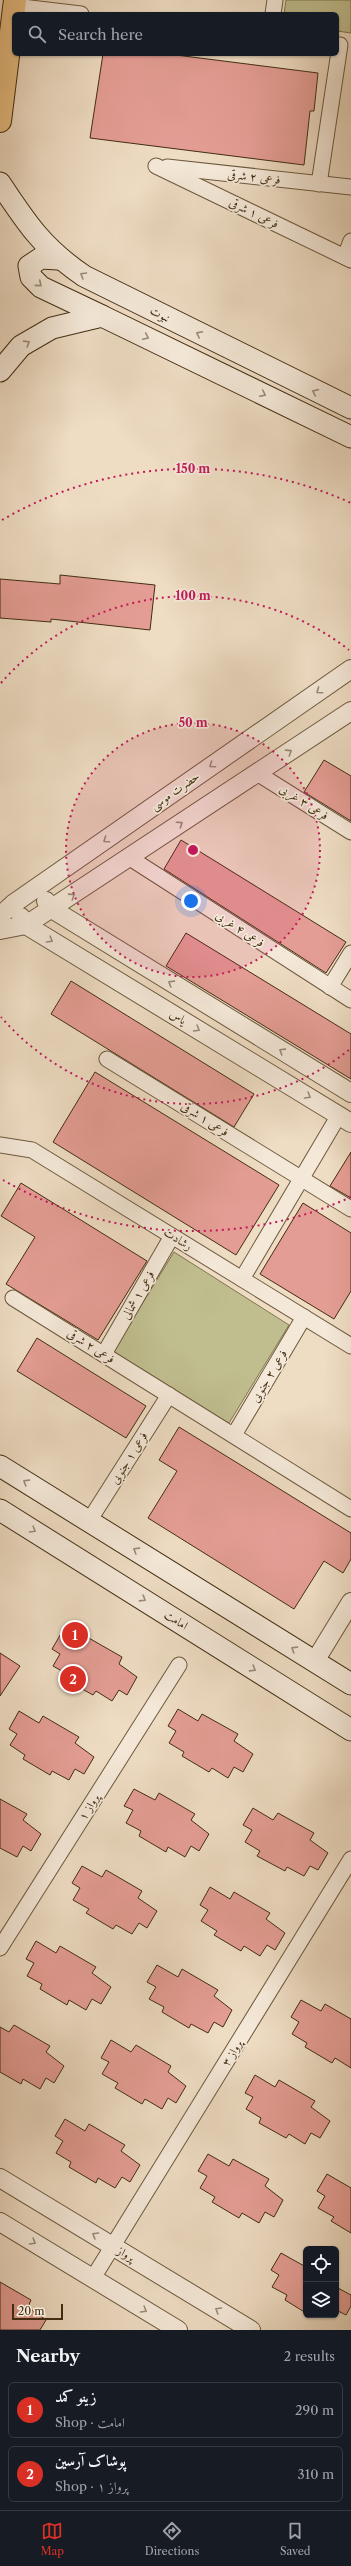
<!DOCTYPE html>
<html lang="en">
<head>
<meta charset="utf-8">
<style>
	:root { --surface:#171b24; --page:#242831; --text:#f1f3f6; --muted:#9ea1a6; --line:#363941; --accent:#d93025 }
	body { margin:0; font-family:"Libre Caslon Text",Amiri,serif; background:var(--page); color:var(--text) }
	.controls { position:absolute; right:12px; bottom:12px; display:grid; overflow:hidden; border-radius:6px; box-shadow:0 1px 3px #0004 }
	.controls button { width:36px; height:36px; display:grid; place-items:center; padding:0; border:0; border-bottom:1px solid var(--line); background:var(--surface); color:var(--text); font:20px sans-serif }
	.scale { position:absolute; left:12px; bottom:10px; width:51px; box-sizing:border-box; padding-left:4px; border:2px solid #422d12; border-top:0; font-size:11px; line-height:14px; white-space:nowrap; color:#422d12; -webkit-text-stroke:3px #f4e8d8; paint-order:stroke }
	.you { position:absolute; left:191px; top:901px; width:14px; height:14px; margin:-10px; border:3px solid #fff; border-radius:50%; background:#1a73e8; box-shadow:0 0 0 6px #1a73e833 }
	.badge { display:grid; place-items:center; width:26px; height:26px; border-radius:50%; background:var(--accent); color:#fff; font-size:13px; font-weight:700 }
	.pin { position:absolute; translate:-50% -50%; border:2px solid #fff; box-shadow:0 1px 4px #0006 }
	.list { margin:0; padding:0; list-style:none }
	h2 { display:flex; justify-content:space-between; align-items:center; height:52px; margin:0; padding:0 16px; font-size:17px }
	h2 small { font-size:13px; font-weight:400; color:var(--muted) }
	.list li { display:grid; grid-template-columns:26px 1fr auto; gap:12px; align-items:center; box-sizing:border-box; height:56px; margin:0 8px 8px; padding:0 8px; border:1px solid var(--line); border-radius:6px }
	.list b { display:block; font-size:15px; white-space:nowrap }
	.list p { margin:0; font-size:13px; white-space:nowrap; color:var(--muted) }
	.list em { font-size:13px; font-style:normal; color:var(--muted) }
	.icon { flex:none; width:22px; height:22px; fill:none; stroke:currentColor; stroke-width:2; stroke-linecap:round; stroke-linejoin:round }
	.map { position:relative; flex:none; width:351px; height:2330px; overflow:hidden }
	.search { position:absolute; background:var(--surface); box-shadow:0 1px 3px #0004; left:12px; right:12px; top:12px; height:44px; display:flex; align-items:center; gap:10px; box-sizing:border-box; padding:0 14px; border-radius:6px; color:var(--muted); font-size:15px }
	.sheet { height:180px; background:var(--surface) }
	nav { display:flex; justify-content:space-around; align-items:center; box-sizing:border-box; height:56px; border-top:1px solid var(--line); background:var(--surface); font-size:11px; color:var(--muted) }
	nav a { display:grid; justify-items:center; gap:2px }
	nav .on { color:var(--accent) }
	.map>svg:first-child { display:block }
</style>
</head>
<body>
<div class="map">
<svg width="351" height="2330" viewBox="0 0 351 2330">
	<rect width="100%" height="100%" fill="#eedcc3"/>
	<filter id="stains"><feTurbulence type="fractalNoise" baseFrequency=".005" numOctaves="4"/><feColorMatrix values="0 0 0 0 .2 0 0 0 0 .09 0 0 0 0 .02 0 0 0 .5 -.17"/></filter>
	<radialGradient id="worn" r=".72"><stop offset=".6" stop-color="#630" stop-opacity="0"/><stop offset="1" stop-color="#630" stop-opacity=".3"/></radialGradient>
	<g fill="#c0be8f" stroke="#817650">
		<polygon points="286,0 351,0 351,33 337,31 337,14 284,14"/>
		<polygon points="174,1252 289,1325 229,1423 113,1351"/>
	</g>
	<g fill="#e49d94" stroke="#422d12">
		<polygon points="103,54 168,54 318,73 314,111 310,111 304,165 90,138"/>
		<polygon points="60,575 155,585 150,630 51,619 51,622 0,618 0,579 60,584"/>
		<polygon points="324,760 351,776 351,821 304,792"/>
		<polygon points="181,840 346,942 326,973 164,869"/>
		<polygon points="186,933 351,1034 351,1079 166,966"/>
		<polygon points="71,981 254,1094 234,1127 51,1014"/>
		<polygon points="95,1072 279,1185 236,1255 53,1142"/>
		<polygon points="351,1152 351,1198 330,1186"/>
		<polygon points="21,1183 147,1261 98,1340 6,1284 35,1237 1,1216"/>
		<polygon points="303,1203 351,1233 351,1291 334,1319 260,1274"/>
		<polygon points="37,1338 146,1406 126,1438 17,1371"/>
		<polygon points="179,1427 351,1533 351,1559 343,1573 324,1561 294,1609 148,1518 177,1471 159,1460"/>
		<polygon points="62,1632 82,1644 87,1637 122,1657 119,1664 137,1677 127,1695 119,1690 112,1701 96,1691 93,1695 66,1680 69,1675 53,1666 60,1654 52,1649"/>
		<polygon points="0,1653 20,1666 0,1696"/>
		<polygon points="178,1709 198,1721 202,1714 238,1734 234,1741 253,1754 243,1772 234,1767 228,1778 212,1768 209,1772 182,1756 184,1752 169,1743 176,1731 168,1726"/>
		<polygon points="19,1711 39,1723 43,1716 79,1737 75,1743 94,1757 84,1774 75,1769 69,1780 52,1771 50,1775 23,1759 25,1755 10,1745 17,1734 9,1729"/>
		<polygon points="134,1789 155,1800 159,1793 195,1814 191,1820 209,1834 199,1851 191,1846 185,1857 168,1847 166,1852 139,1836 141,1831 126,1823 133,1810 124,1806"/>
		<polygon points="0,1799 27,1814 23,1820 41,1834 31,1851 23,1846 17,1857 0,1848"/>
		<polygon points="253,1808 273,1820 278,1813 314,1833 310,1840 328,1853 318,1870 310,1866 304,1876 287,1867 285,1871 257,1856 260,1851 245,1842 252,1830 243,1825"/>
		<polygon points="82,1866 102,1877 106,1870 142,1891 138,1898 157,1911 147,1928 139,1923 132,1934 116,1925 113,1929 86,1913 89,1909 73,1900 80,1888 72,1883"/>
		<polygon points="210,1887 230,1899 234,1892 270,1913 266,1919 285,1933 275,1950 267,1945 260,1956 244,1946 241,1951 214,1935 217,1931 201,1921 208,1910 200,1905"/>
		<polygon points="36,1941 56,1953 60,1946 96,1967 92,1973 111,1987 101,2004 92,1999 86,2010 69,2000 67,2005 40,1989 42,1984 27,1976 34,1963 26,1959"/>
		<polygon points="157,1965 178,1977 182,1969 218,1990 214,1996 232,2010 223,2027 214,2022 208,2033 191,2024 189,2028 162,2012 164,2007 149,1999 156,1987 147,1982"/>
		<polygon points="301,2000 321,2011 325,2004 351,2019 351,2068 335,2058 332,2063 305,2047 307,2043 292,2034 299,2022 291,2017"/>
		<polygon points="14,2025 50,2046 46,2052 64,2066 54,2083 46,2078 40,2089 23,2079 21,2084 0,2072 0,2027 9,2032"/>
		<polygon points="111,2040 131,2052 136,2045 171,2066 168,2072 186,2086 176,2103 168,2098 162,2109 145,2099 142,2104 115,2088 118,2083 102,2074 109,2062 101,2058"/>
		<polygon points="255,2075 275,2087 279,2080 315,2101 311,2107 330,2121 320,2138 311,2133 305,2144 289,2134 286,2138 259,2123 261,2118 246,2109 253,2097 245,2093"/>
		<polygon points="65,2119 85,2131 89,2124 125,2145 121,2151 140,2165 130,2182 122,2177 115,2188 98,2178 96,2183 69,2167 71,2162 56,2153 63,2141 55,2136"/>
		<polygon points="208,2154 229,2166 233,2159 269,2179 265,2186 283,2200 274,2217 265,2212 259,2223 242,2213 239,2218 212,2202 215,2197 200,2188 207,2176 198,2171"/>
		<polygon points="327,2174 351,2188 351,2233 331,2221 334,2217 318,2208 325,2196 317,2191"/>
		<polygon points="281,2253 306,2267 306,2313 285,2300 287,2295 272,2287 279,2275 271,2270"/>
		<polygon points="0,2282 31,2300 28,2307 46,2320 40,2330 0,2330"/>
		<polygon points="336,2287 351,2295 351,2306 346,2315 336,2310"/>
	</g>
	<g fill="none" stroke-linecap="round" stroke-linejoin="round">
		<g stroke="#6d593e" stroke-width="17">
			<g id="minor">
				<polyline points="14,6 81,14"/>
				<polyline points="273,14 275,0"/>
				<polyline points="156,166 351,260"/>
				<polyline points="167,167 351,187"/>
				<polyline points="319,184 340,45"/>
				<polyline points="345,257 351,241"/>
				<polyline points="257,773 351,832"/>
				<polyline points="130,858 351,1000"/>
				<polyline points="330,987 351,953"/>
				<polyline points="107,1059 351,1209"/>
				<polyline points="0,1145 32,1150 351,1346"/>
				<polyline points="242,1279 339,1115"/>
				<polyline points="13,1298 351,1509"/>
				<polyline points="104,1354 172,1236"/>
				<polyline points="234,1435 304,1317"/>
				<polyline points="89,1521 169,1395"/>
				<polyline points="0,1948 179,1665"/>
				<polyline points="93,2278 351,1859"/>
			</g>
		</g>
		<g stroke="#6d593e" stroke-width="20">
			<g id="tertiary">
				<polyline points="46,901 52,909 351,1093"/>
				<polyline points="0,916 13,904 351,669"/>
				<polyline points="21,917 26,925 351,1123"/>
				<polyline points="0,930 26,925 351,711"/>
				<polyline points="315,1661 351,1602"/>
				<polyline points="0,2178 251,2330"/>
				<polyline points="0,2222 178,2330"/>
			</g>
		</g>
		<g stroke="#422d12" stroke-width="23">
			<g id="secondary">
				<path d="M0 183C27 224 43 248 84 276L351 408"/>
				<polyline points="58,259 41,258 29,266 31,277 41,287 102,316"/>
				<polyline points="0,371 21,346 52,328 102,316 351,437"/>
				<polyline points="0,1466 351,1684"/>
				<polyline points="0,1510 351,1730"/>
			</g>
		</g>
		<g stroke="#422d12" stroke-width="24">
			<polyline id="primary" points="0,121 15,0"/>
		</g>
		<use href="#minor" stroke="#f4e8d8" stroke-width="15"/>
		<use href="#tertiary" stroke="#f4e8d8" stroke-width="18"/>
		<use href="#secondary" stroke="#f4e8d8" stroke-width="21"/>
		<use href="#primary" stroke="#e7be82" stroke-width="22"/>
	</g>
	<defs><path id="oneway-chevron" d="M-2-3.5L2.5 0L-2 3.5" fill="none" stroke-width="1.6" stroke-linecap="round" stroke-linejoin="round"/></defs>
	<g stroke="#9b8a75">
		<use href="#oneway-chevron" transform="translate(83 275) rotate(-149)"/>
		<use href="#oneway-chevron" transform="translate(39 284) rotate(40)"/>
		<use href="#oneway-chevron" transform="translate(199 334) rotate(-153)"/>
		<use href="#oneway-chevron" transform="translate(146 337) rotate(25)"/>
		<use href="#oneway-chevron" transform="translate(27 343) rotate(-32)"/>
		<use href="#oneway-chevron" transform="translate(315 392) rotate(-156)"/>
		<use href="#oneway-chevron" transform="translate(263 394) rotate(26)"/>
		<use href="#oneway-chevron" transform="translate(319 691) rotate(145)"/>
		<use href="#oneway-chevron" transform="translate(289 752) rotate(-33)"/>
		<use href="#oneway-chevron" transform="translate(212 765) rotate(145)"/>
		<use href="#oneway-chevron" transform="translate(180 824) rotate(-34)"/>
		<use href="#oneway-chevron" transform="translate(106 840) rotate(145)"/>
		<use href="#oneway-chevron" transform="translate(72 896) rotate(-33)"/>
		<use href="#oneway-chevron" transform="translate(50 940) rotate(31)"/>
		<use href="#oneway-chevron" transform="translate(171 983) rotate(-148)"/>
		<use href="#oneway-chevron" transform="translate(197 1029) rotate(31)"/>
		<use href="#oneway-chevron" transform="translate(282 1051) rotate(-148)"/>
		<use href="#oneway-chevron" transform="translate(308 1096) rotate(31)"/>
		<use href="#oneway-chevron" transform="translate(26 1482) rotate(-148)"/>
		<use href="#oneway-chevron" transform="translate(33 1530) rotate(31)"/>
		<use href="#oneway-chevron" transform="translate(136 1550) rotate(-148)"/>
		<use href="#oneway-chevron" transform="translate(143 1599) rotate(32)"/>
		<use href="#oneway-chevron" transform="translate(294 1649) rotate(-148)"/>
		<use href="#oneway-chevron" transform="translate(253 1669) rotate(32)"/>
		<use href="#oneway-chevron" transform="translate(95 2235) rotate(-149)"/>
		<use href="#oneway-chevron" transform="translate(33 2242) rotate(31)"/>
		<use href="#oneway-chevron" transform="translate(144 2310) rotate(31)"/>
		<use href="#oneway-chevron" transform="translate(218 2310) rotate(-149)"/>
	</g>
	<circle cx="193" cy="850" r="127" fill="#c2185b" fill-opacity=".12"/>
	<g fill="none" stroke="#c2185b" stroke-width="2" stroke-dasharray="2 4">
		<circle cx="193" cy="850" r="127"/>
		<path d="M349 1050A254 254 0 0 1 1 1017M1 683A254 254 0 0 1 349 650"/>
		<path d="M351 1197A381 381 0 0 1 3 1180M2 520A381 381 0 0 1 351 503"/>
	</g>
	<g text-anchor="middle" stroke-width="3.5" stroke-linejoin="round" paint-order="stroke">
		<g font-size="12" fill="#422d12" stroke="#f4e8d8">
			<text transform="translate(254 177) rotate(6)" y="4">فرعی ۲ شرقی</text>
			<text transform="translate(254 213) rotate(26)" y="4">فرعی ۱ شرقی</text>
			<text transform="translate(160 314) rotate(27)" y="4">نبوت</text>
			<text transform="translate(175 791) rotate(-35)" y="4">حضرت موسی</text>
			<text transform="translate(304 802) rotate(32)" y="4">فرعی ۳ غربی</text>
			<text transform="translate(240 929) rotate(33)" y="4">فرعی ۴ غربی</text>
			<text transform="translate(178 1017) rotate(31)" y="4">یاس</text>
			<text transform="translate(205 1119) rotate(32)" y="4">فرعی ۱ شرقی</text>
			<text transform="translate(178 1239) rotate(32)" y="4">رشادت</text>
			<text transform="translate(138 1295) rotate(-60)" y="4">فرعی ۱ شمالی</text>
			<text transform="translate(91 1346) rotate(32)" y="4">فرعی ۲ شرقی</text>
			<text transform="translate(269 1376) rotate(-59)" y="4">فرعی ۲ جنوبی</text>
			<text transform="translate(129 1458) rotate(-58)" y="4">فرعی ۱ جنوبی</text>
			<text transform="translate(176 1620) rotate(32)" y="4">امامت</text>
			<text transform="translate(89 1807) rotate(-58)" y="4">پرواز ۱</text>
			<text transform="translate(232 2053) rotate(-59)" y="4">پرواز ۳</text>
			<text transform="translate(126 2254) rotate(31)" y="4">پرواز</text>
		</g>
	</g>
	<circle cx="193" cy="850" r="6" fill="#c2185b" stroke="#f4e8d8" stroke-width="2"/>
	<g font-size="12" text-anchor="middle" font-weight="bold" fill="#c2185b" stroke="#f4e8d8" stroke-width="3.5" stroke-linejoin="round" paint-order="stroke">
		<text x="193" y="473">150 m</text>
		<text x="193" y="600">100 m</text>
		<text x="193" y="727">50 m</text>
	</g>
	<rect width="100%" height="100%" filter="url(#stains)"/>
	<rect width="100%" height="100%" fill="url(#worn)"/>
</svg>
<div class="controls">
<button><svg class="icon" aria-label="locate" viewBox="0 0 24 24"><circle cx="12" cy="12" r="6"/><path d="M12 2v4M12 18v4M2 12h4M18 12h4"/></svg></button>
<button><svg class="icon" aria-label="layers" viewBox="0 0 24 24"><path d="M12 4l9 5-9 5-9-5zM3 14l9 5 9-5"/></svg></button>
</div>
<div class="scale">20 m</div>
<div class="you"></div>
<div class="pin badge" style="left:75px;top:1635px">1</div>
<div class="pin badge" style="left:73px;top:1679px">2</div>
<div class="search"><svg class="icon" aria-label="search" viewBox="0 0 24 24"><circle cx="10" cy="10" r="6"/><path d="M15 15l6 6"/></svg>Search here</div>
</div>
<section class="sheet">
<h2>Nearby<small>2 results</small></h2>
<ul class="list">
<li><span class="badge">1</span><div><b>زینو کمد</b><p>Shop · امامت</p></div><em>290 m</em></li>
<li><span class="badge">2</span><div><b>پوشاک آرسین</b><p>Shop · پرواز ۱</p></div><em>310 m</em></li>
</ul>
</section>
<nav>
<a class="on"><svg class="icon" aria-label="map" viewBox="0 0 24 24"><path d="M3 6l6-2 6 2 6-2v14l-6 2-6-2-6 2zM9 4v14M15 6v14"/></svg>Map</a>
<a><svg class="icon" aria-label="directions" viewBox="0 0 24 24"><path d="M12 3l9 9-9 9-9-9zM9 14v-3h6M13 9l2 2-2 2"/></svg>Directions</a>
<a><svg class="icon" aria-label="saved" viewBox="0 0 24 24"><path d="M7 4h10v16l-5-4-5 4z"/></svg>Saved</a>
</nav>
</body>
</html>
